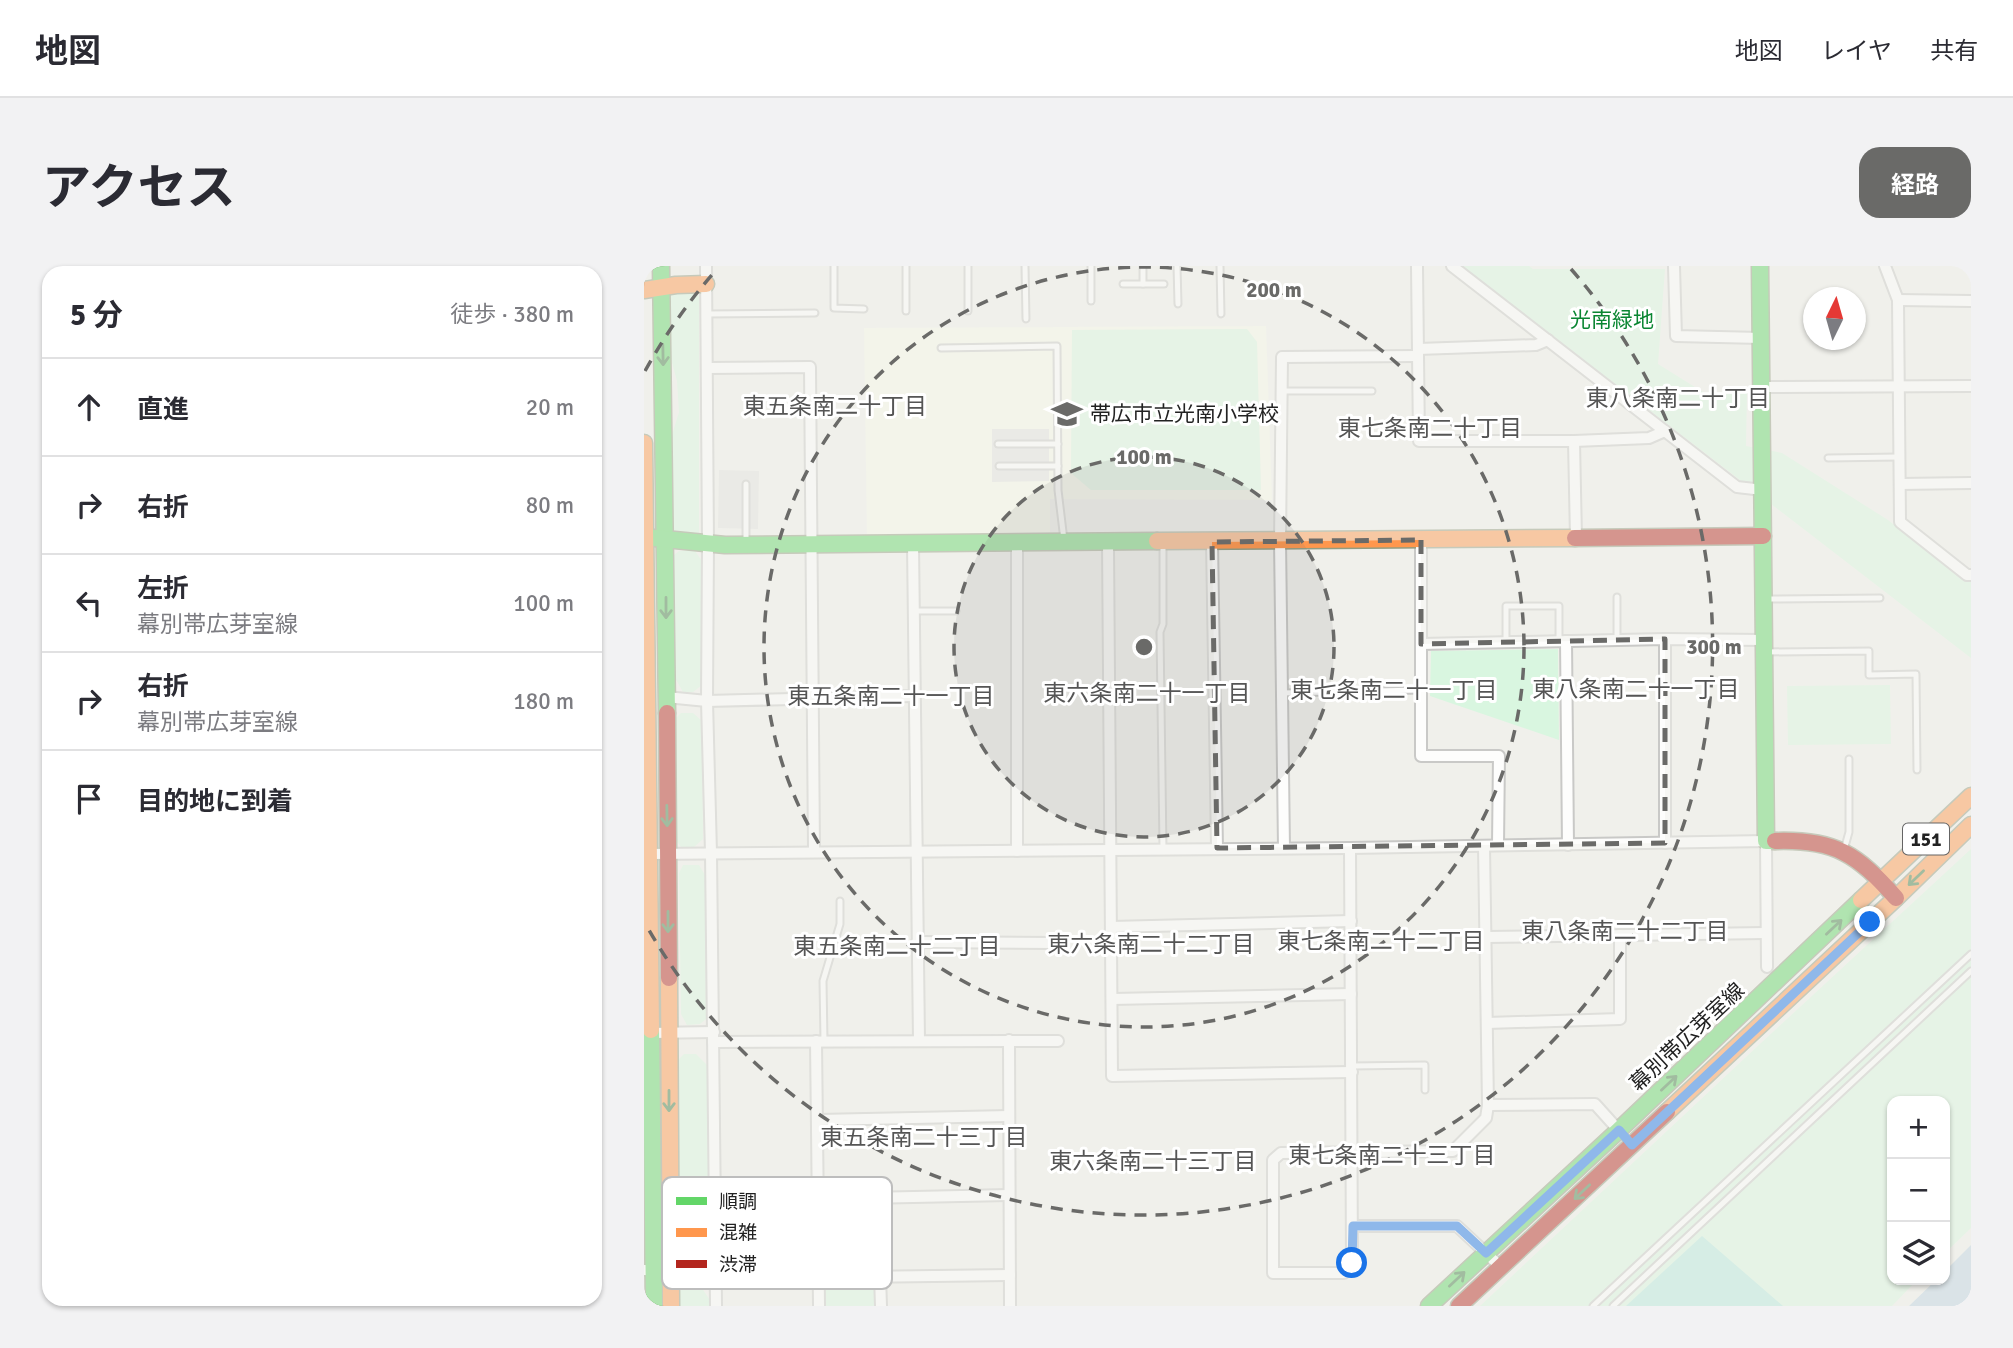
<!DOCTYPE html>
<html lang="ja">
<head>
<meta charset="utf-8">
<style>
	:root { --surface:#fff; --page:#f2f2f3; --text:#2b2b33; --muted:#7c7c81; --line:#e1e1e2; --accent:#6a6a68 }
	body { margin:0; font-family:Signika,"Noto Sans JP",sans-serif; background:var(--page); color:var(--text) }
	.controls { position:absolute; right:21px; bottom:21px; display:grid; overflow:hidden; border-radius:14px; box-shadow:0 2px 5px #0004 }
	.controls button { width:63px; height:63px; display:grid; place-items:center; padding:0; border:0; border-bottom:2px solid var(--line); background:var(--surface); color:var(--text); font:35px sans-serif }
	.compass { position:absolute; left:1159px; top:21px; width:63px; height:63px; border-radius:50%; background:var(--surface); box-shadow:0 2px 5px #0004; rotate:5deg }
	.stop { position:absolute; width:21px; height:21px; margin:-16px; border:5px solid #1a73e8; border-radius:50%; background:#fff }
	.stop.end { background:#1a73e8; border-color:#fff; box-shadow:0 2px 7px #0008 }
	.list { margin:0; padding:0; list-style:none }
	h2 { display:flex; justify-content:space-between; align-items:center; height:91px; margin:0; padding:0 28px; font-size:30px }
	h2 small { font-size:23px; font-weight:400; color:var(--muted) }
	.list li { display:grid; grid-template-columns:46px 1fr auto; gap:21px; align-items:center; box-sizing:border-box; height:98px; padding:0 28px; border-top:2px solid var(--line) }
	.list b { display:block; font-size:26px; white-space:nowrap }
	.list p { margin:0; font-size:23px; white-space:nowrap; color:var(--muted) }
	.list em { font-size:23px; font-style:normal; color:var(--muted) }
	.icon { flex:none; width:38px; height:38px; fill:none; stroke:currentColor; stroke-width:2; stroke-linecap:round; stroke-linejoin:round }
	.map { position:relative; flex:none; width:1327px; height:1040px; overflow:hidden; border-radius:21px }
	header { display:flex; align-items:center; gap:42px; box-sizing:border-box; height:98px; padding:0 35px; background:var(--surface); border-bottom:2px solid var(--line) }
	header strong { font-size:33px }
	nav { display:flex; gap:38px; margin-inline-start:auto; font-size:24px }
	.intro { display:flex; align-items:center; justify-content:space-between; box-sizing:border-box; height:168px; padding:0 42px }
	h1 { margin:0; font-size:49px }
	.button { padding:18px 32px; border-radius:21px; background:var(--accent); color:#fff; font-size:24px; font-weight:700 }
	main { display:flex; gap:42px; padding:0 42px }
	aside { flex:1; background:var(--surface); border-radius:21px; box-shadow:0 2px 5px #0004 }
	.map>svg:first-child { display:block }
</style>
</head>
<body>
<header>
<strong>地図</strong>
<nav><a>地図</a><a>レイヤ</a><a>共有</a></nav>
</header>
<div class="intro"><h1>アクセス</h1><a class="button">経路</a></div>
<main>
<aside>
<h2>5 分<small>徒歩 · 380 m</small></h2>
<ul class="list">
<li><svg class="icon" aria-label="ahead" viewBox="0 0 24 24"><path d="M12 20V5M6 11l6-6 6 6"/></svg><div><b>直進</b></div><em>20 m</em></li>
<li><svg class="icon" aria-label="right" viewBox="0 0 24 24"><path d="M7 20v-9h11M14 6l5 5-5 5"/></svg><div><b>右折</b></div><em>80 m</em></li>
<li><svg class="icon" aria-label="left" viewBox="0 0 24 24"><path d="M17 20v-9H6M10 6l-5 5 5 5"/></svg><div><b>左折</b><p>幕別帯広芽室線</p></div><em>100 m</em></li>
<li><svg class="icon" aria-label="right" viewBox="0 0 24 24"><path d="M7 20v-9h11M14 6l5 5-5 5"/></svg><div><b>右折</b><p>幕別帯広芽室線</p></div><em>180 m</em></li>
<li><svg class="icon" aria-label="arrive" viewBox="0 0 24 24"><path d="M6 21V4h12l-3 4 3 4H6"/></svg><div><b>目的地に到着</b></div></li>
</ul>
</aside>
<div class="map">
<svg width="1327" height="1040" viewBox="0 0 1327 1040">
	<rect width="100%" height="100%" fill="#f0f0eb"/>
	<polygon fill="#f5f8e8" points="622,60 628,234 406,233 406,266 223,270 220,62"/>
	<g fill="#d9f6e0">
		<polygon points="818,0 885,0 889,3 1021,3 1014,98 1067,131 1103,125 1102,180 1138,187 1244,254 1322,316 1327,316 1327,392"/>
		<polygon points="28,24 50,24 55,31 55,269 32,268 28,260 28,169 35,146 33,115 26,89 25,31"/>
		<polygon points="603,63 613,76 617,224 447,224 427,207 428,64"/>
		<polygon points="35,285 51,285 60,298 58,419 49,426 39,426 30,410 29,290"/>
		<polygon points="914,383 915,474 786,430 787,385"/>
		<polygon points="1246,419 1247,478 1144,479 1143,420"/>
		<polygon points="37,447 49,447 58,455 59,573 50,581 38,582 30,572 30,454"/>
		<polygon points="1327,583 1327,962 1301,987 1301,835 1248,835 1248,1014 1273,1014 1248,1040 836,1040 1117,777"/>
		<polygon points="39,599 55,599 61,609 62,753 56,758 43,759 37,748 35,607"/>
		<polygon points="40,788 52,788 63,799 65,995 59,999 47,999 38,991 31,797"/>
		<polygon points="181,1016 231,1017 231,1040 182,1040"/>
		<polygon points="42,1018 55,1018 66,1034 66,1040 34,1040 34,1027"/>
	</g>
	<polygon fill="#b6e8de" points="1058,970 1139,1040 982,1040"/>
	<g fill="#e2e2e0">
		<polygon points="348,163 405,163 405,215 348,216"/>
		<polygon points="75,204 115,205 114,263 74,262"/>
	</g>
	<polygon fill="#bed3e3" points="1327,979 1327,1040 1265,1040 1292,1014 1301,1014 1301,1005"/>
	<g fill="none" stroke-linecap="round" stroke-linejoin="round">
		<g stroke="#c9c9c7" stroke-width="9">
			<g id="lane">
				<polyline points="190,0 190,42 220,43"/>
				<polyline points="262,0 262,45"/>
				<polyline points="381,0 382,53"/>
				<polyline points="447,0 447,35"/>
				<polyline points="533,0 534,38"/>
				<polyline points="576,0 577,48"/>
				<polyline points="479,18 520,18"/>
				<polyline points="499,18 499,0"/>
				<polyline points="324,45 324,0"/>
				<polyline points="62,48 171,47"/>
				<polyline points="297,82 413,80 414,224 420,274"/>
				<polyline points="637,125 728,125"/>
				<polyline points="354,178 414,178"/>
				<polyline points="1184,192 1254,191"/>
				<polyline points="355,200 414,200"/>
				<polyline points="102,276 102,218"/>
				<polyline points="1122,333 1236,332"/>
				<polyline points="270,345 312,345"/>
				<polyline points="973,373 973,331"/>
				<polyline points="862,376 862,340 915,340 915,375"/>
				<polyline points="1123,386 1225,385 1225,409 1272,408 1273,504"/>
				<polyline points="638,427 777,424"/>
				<polyline points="519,583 516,366 519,358 519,276"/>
				<polyline points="1200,584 1205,566 1205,493"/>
				<polyline points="180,775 179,715 196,658 196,635"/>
				<polyline points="708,800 781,799 781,824"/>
				<polyline points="949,1040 1327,688"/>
				<polyline points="969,1040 1327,705"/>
			</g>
		</g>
		<g stroke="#c9c9c7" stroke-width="14">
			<g id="street">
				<polyline points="62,0 64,278 63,435 67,587 72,1040"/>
				<polyline points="773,0 775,175 930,175 1005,172 1021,165"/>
				<polyline points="808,0 1093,221 1119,224"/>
				<polyline points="1030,0 1032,70 1117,72"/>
				<polyline points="1241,0 1254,34 1256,256 1323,309 1327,309"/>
				<polyline points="1254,34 1327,35"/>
				<polyline points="774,83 892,79 904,74"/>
				<polyline points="63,102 166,101 170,585"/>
				<polyline points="1118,121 1327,120"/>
				<polyline points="930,175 932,272"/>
				<polyline points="1256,218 1327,217"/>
				<polyline points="777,274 777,490 855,490 854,579"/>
				<polyline points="568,276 573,582"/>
				<polyline points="373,277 373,585"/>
				<polyline points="464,277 468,810 708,806"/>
				<polyline points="269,278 275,775"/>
				<polyline points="1021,373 1021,577"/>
				<polyline points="922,375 924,579"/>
				<polyline points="777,378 1021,373 1120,374"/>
				<polyline points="22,431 63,435 270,430"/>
				<polyline points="640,582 636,275 638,91 774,90"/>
				<polyline points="706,582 708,997 700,1007 629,1007 629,894 637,887 809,885 842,852 844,839 840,580"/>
				<polyline points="5,588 706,582 1122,575 1123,701"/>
				<polyline points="467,661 707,655"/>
				<polyline points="842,671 1122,667"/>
				<polyline points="273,676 411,677"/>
				<polyline points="468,733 707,728"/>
				<polyline points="843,757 976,753 976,669"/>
				<polyline points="7,767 70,766"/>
				<polyline points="365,774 366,1040"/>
				<polyline points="172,775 175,1040"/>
				<polyline points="69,776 414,775"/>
				<polyline points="844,839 951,838 978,868"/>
				<polyline points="174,854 365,850"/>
				<polyline points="174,933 365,929"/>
				<polyline points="709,960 813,960 858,1002"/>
				<polyline points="0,1004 26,1005 72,1013 366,1009"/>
				<polyline points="236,1010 237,1040"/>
			</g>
		</g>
		<g stroke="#939c81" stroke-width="19">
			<g id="fast">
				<polyline points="17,0 23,447"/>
				<polyline points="1116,0 1122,575 1131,575"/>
				<polyline points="0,271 81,279 513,275"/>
				<polyline points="7,764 10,1040"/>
				<polyline points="785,1040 975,864 1217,634"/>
			</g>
		</g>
		<g stroke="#939c81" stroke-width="19">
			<g id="slow">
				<polyline points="0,24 32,19 62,18"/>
				<polyline points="0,177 7,764"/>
				<polyline points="513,275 931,272"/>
				<polyline points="1217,634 1327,530"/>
				<polyline points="25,712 27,1040"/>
				<polyline points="1023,846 1252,632 1327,559"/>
			</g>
		</g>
		<g stroke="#939c81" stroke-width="19">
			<g id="jam">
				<polyline points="931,272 1119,270"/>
				<polyline points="23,447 25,712"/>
				<path d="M1131 575C1191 573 1213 588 1252 632"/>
				<polyline points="815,1040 1023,846"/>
			</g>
		</g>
		<use href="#lane" stroke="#fdfdfc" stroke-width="5"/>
		<use href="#street" stroke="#fdfdfc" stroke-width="10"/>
		<use href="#fast" stroke="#63d668" stroke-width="16"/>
		<use href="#slow" stroke="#ff974d" stroke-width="16"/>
		<use href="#jam" stroke="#b3261e" stroke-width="16"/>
	</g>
	<defs><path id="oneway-shaft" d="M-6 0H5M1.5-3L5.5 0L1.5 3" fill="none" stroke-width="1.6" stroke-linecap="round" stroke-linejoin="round" transform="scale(1.75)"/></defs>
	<g stroke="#427c45">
		<use href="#oneway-shaft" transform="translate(19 89) rotate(89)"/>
		<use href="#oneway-shaft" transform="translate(22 342) rotate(90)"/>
		<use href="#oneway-shaft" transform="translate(23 550) rotate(89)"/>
		<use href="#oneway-shaft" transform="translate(1272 612) rotate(136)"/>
		<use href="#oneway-shaft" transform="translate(24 656) rotate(90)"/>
		<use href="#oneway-shaft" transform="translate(1190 661) rotate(-43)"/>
		<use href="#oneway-shaft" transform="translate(1025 817) rotate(-43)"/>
		<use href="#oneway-shaft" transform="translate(25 835) rotate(90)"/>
		<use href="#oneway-shaft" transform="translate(938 926) rotate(137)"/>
		<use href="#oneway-shaft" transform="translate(813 1013) rotate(-43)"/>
	</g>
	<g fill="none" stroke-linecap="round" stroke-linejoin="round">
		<polyline stroke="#1a73e8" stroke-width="9" points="708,997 709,960 813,960 842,987 975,864 988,879 1226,656"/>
	</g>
	<path d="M0 0H1327V1040H0ZM777 274V378L1021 373V577L573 582 568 276Z" fill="#f0f0eb" fill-opacity=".55" fill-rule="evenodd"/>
	<path fill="none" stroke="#6a6a68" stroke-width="5" stroke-dasharray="14 9" stroke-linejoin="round" d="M777 274V378L1021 373V577L573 582 568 276Z"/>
	<circle cx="500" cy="381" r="190" fill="#6a6a68" fill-opacity=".12"/>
	<g fill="none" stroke="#6a6a68" stroke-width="3.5" stroke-dasharray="12 9">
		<circle cx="500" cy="381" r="190"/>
		<circle cx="500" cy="381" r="380"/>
		<path d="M1 105A570 570 0 0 1 73 3M927 3A570 570 0 1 1 1 657"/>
	</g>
	<defs>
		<g id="school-bare" transform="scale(2.415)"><path d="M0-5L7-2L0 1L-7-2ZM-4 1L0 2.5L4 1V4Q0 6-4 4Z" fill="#6a6a68" stroke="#fff" stroke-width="2.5" paint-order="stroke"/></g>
	</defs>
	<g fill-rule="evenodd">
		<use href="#school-bare" x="423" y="148"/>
	</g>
	<g text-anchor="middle" stroke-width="6" stroke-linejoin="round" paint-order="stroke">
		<rect fill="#fff" stroke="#646464" stroke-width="2" x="1259" y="557.5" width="46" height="31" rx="5"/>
		<g font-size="19" font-weight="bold" fill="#222">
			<text x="1282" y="580">151</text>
		</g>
		<g font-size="21" fill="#0a8632" stroke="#fff">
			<text x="968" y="61">光南緑地</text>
		</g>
		<g font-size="21" fill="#222" stroke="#fff" text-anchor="start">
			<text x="446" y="155">帯広市立光南小学校</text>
		</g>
		<g font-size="21" fill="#222" stroke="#fff">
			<text transform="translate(1043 771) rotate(-43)" y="7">幕別帯広芽室線</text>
		</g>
		<g font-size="23" fill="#555" stroke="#fff">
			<text x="1034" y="140">東八条南二十丁目</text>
			<text x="191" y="148">東五条南二十丁目</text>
			<text x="786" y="170">東七条南二十丁目</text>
			<text x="992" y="431">東八条南二十一丁目</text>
			<text x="750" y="432">東七条南二十一丁目</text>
			<text x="503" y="435">東六条南二十一丁目</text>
			<text x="247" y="438">東五条南二十一丁目</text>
			<text x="981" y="673">東八条南二十二丁目</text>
			<text x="737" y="683">東七条南二十二丁目</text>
			<text x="507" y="686">東六条南二十二丁目</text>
			<text x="253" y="688">東五条南二十二丁目</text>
			<text x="280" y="879">東五条南二十三丁目</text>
			<text x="748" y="897">東七条南二十三丁目</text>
			<text x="509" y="903">東六条南二十三丁目</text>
		</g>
	</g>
	<rect x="18" y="911" width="230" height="112" rx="10" fill="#fff" stroke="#bdbdbd" stroke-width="2"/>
	<rect x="32" y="931" width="31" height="8" fill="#63d668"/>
	<rect x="32" y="962" width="31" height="9" fill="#ff974d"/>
	<rect x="32" y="994" width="31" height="8" fill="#b3261e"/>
	<g font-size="19" fill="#222">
		<text x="75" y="942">順調</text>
		<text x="75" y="973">混雑</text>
		<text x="75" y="1005">渋滞</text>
	</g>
	<circle cx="500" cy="381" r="10" fill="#6a6a68" stroke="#fff" stroke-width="3.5"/>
	<g font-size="21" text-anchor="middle" font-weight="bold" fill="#6a6a68" stroke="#fff" stroke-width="6" stroke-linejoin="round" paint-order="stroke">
		<text x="630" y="31">200 m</text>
		<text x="500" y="198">100 m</text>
		<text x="1070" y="388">300 m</text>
	</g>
</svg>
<div class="controls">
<button>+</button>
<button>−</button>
<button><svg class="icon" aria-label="layers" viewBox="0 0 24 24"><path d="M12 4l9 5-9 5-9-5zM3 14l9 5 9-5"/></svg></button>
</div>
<svg class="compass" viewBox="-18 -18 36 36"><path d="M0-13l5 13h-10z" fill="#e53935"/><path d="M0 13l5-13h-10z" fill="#7c7c81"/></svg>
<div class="stop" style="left:708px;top:997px"></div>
<div class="stop end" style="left:1226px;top:656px"></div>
</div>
</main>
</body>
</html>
